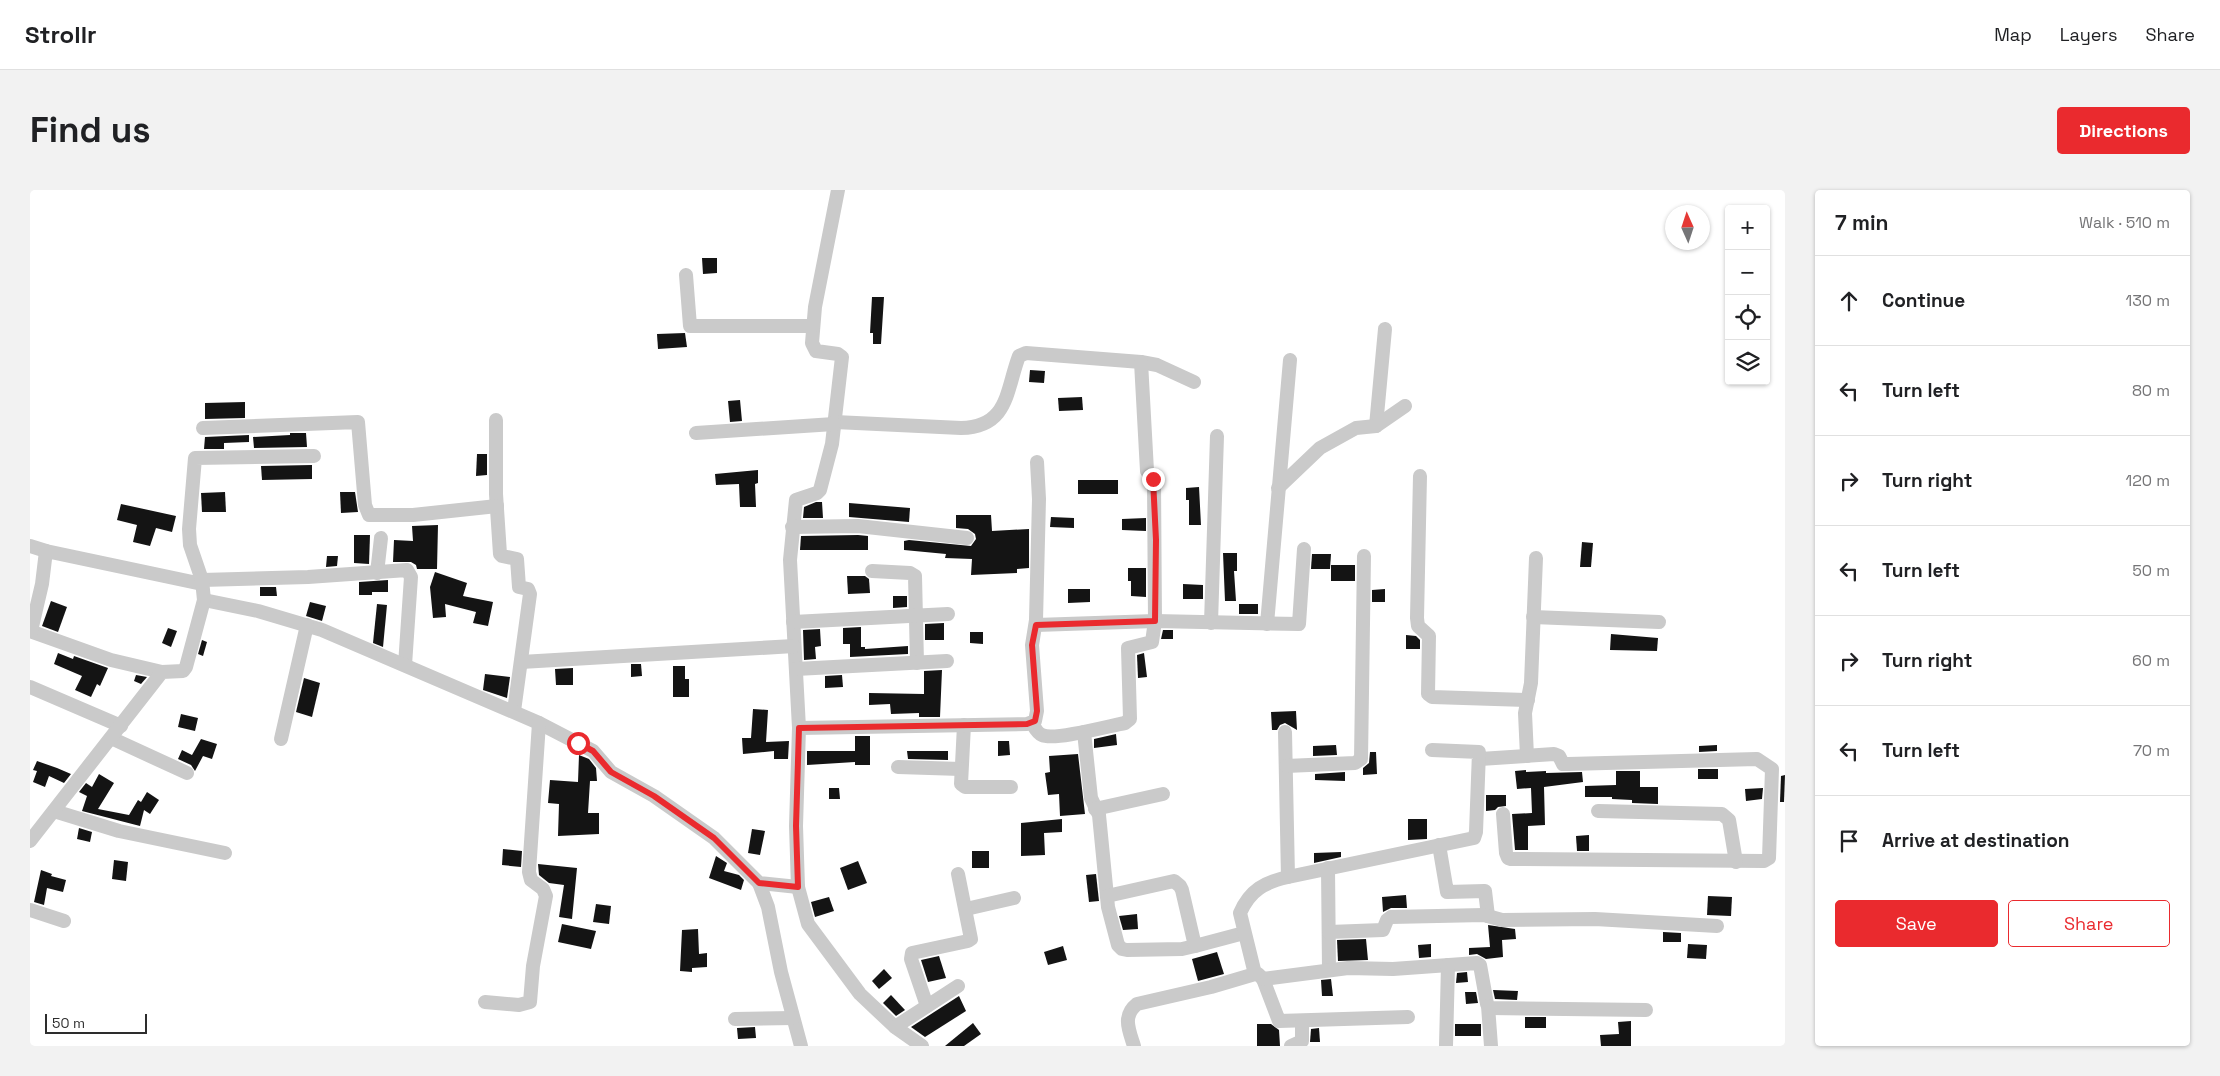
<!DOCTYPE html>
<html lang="en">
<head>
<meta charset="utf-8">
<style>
	:root { --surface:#fff; --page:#f2f2f2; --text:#202124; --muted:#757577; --line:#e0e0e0; --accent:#ea2a2e }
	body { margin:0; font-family:"Space Grotesk",sans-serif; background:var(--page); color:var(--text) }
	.controls { position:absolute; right:15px; top:15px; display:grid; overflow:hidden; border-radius:5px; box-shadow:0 1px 4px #0004 }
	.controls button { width:45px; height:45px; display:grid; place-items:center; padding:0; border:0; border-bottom:1px solid var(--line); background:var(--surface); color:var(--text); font:25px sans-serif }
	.compass { position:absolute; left:1635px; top:15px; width:45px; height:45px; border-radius:50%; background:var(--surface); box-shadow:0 1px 4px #0004; rotate:357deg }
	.scale { position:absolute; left:15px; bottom:12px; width:102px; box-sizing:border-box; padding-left:5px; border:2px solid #2d2d2d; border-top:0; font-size:14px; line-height:18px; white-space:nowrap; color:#2d2d2d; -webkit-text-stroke:4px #fff; paint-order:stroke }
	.stop { position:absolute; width:15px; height:15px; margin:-11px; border:4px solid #ea2a2e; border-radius:50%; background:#fff }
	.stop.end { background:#ea2a2e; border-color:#fff; box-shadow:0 1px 5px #0008 }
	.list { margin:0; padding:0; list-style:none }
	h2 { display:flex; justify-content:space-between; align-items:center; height:65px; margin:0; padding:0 20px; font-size:21px }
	h2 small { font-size:16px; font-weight:400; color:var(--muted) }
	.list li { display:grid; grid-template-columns:32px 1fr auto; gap:15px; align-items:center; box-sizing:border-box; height:90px; padding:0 20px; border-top:1px solid var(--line) }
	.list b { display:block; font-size:19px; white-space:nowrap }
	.list em { font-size:16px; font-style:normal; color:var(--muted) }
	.actions { display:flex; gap:10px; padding:15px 20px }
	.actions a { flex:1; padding:11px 0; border:1px solid var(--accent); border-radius:5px; text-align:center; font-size:18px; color:var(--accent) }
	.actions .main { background:var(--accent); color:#fff }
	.icon { flex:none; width:28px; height:28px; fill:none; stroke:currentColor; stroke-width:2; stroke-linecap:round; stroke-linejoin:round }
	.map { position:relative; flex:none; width:1755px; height:856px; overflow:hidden; border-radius:5px }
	header { display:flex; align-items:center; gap:30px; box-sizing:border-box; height:70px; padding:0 25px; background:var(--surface); border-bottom:1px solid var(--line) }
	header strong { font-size:24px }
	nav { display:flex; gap:28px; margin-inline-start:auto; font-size:18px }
	.intro { display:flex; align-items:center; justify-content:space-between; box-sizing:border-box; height:120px; padding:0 30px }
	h1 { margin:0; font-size:35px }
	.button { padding:12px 22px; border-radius:5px; background:var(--accent); color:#fff; font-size:18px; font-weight:700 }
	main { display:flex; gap:30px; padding:0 30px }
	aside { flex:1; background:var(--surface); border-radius:5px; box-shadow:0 1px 4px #0004 }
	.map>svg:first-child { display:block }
</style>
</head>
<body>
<header>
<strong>Strollr</strong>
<nav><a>Map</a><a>Layers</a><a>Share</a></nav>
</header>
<div class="intro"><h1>Find us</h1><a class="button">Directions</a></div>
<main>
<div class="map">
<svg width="1755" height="856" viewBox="0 0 1755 856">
	<rect width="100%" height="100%" fill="#fff"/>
	<g fill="#141414">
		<polygon points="672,68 687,68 687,83 673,84"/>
		<polygon points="842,107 854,107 851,154 843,154 843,143 840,143"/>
		<polygon points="655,143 657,157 628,159 627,144"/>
		<polygon points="1000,180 1015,181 1014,193 999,192"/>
		<polygon points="1052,207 1053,220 1029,221 1028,208"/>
		<polygon points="710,210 712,231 700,232 698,211"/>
		<polygon points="215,212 215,228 175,229 175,213"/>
		<polygon points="260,243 276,243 277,257 224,258 223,247 260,245"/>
		<polygon points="219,245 219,252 194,253 194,259 174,259 175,247"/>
		<polygon points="447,264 457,264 457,285 446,286"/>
		<polygon points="282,275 282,289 232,290 231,276"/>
		<polygon points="728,280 728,293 725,294 726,317 710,317 709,294 686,295 685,284"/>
		<rect x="1048" y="290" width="40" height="14"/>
		<polygon points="1169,297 1171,335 1159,335 1159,310 1156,310 1156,298"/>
		<polygon points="195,302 196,322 172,322 171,303"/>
		<polygon points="310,302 325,302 328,322 311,323"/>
		<polygon points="786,312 792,312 793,328 773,328 774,317"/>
		<polygon points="819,313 880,318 879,332 819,327"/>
		<polygon points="91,314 146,326 142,342 126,338 120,356 103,352 107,335 87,330"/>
		<polygon points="926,325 961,325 962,341 999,339 999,378 987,379 987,383 941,385 942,369 915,368 916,364 874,360 874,351 879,350 941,356 946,349 945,344 938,339 926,338"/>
		<polygon points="1021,327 1044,328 1044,338 1020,337"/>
		<polygon points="1116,328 1116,341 1092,340 1092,329"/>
		<polygon points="408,335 407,379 387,379 386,375 381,372 363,372 364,350 383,351 382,336"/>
		<polygon points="324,345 340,345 339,374 324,373"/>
		<polygon points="828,345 838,346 838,360 770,360 771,346"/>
		<polygon points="1552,352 1563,353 1561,377 1550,377"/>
		<polygon points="1193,363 1207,363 1207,381 1204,381 1206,411 1195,411"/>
		<polygon points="1282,364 1301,364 1300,379 1281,379"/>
		<polygon points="297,366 308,366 307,376 296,377"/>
		<rect x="1301" y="375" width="24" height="16"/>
		<polygon points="1098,378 1116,378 1116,407 1101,406 1101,391 1098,391"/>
		<polygon points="405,382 437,393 433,406 463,412 458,436 443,433 446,422 415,414 416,427 403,428 400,397"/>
		<polygon points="817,386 835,386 839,389 840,403 818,404"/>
		<polygon points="358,390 358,402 342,402 342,405 329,405 329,392"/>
		<polygon points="1153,394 1173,395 1173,409 1153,409"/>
		<polygon points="230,397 246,397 247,406 230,406"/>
		<polygon points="1038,399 1060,399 1060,412 1038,413"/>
		<polygon points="1355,399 1355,412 1342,412 1342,400"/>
		<polygon points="863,406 877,406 877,417 863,418"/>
		<polygon points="21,411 37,417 28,442 12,436"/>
		<polygon points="280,412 296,416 292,431 276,426"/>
		<polygon points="347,414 357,415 353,457 343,453"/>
		<rect x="1209" y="414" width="19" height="10"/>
		<polygon points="914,433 914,450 895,450 895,434"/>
		<polygon points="831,437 831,457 835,457 835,459 878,456 878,464 820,467 820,454 813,454 813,438"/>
		<polygon points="138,438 147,441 141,457 132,453"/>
		<polygon points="790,439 791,456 785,457 786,469 774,470 773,440"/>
		<polygon points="1133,440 1143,440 1143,449 1131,449"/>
		<polygon points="940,442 953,442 953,454 940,453"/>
		<polygon points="1581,444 1628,448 1627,461 1580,460"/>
		<polygon points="1376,445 1386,446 1390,450 1390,459 1376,459"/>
		<polygon points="172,450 177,452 173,466 168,464"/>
		<polygon points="28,463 43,469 44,466 78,478 70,496 67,494 61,507 45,500 52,486 24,474"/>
		<polygon points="1114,463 1117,487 1108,488 1107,465"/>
		<polygon points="601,474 611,474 612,486 601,487"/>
		<polygon points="643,476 655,476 655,489 659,489 659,507 643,507"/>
		<polygon points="543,478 543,495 526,495 525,479"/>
		<polygon points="912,480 910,527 889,527 889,523 861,524 860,514 839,515 839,503 894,504 894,481"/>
		<polygon points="455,484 480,487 477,508 453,500"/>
		<polygon points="106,485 117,487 111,494 104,491"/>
		<polygon points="812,485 813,497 795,498 795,486"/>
		<polygon points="274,488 290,493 282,527 266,522"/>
		<polygon points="723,519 738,520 736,552 759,551 758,569 744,569 744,561 713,564 712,548 721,548"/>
		<polygon points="1266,521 1267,540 1255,533 1250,535 1247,540 1242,540 1241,522"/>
		<polygon points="151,524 168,528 165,541 148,537"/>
		<polygon points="1086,544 1087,555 1064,558 1064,549"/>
		<polygon points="825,546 840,546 840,575 825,575 825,572 777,575 777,561 825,561"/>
		<polygon points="171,549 187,554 182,569 173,566 165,581 161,575 148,569 152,560 162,565"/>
		<polygon points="968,551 979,551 980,565 968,566"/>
		<polygon points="1306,555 1307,565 1283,566 1283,556"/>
		<polygon points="1687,555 1687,561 1669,562 1669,556"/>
		<polygon points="877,561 918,561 918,570 878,569"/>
		<polygon points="1340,562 1346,562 1347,584 1333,585 1333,578 1339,573"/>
		<polygon points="1048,564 1055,624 1030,626 1029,604 1018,605 1015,583 1020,582 1019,566"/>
		<polygon points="549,565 559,569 566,578 567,591 560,591 558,623 569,623 569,644 528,646 529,614 518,613 520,590 548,592"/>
		<polygon points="7,571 27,578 41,584 34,593 19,586 15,597 3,592 7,581 3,580"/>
		<rect x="1668" y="579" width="20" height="10"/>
		<polygon points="1496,580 1496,582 1516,581 1516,583 1552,582 1553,592 1514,597 1515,635 1498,636 1498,660 1485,660 1482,624 1502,623 1501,598 1487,599 1485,581"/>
		<polygon points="1586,581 1610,581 1610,597 1628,597 1628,614 1602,613 1602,610 1582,609 1582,607 1555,607 1555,596 1586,595"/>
		<polygon points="1315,582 1315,591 1285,590 1285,584"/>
		<polygon points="69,584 84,593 68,619 99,625 108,610 111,612 117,602 129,610 120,624 114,620 110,636 52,621 57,606 49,602 56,593 62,597"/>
		<polygon points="1755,585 1754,612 1750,612 1751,586"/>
		<polygon points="799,598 809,598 810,609 799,609"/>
		<polygon points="1733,598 1732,609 1716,611 1715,599"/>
		<polygon points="1456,605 1476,605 1476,616 1468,617 1465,620 1456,621"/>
		<polygon points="1032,629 1032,642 1014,643 1015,665 991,666 991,633"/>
		<polygon points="1378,629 1397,629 1397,649 1378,650"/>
		<polygon points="49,638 62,642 60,652 47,649"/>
		<polygon points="722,639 735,641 730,665 718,663"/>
		<polygon points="1559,645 1559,661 1547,661 1546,646"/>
		<polygon points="473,659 492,661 491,677 472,675"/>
		<rect x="942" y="661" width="17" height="17"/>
		<polygon points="1311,662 1311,667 1284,673 1284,663"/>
		<polygon points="686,666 697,673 694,681 709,685 714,690 711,700 679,688"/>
		<polygon points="84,670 98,672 96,691 82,689"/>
		<polygon points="828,671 837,693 818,700 810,678"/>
		<polygon points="508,674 547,678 542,729 529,727 534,695 519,693 509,685"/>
		<polygon points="11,680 22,684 21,686 36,690 33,702 17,698 14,715 4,712"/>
		<polygon points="1066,684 1069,711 1059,712 1056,685"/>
		<polygon points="1376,705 1377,718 1361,718 1353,722 1352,707"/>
		<polygon points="1678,706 1702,707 1701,726 1677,725"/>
		<polygon points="799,707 804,721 785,727 781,712"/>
		<polygon points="566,714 581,716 579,734 563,732"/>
		<polygon points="1107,724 1108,739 1093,740 1089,726"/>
		<polygon points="532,734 566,741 561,759 528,752"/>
		<polygon points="1458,735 1485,739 1486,749 1472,750 1473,767 1456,769 1447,764 1439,765 1439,758 1460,757"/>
		<polygon points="668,739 669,764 677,763 677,777 662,778 662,782 650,781 652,740"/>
		<polygon points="1633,742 1651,743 1651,752 1633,752"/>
		<polygon points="1336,749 1338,770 1308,771 1307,750"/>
		<polygon points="1401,754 1401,767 1389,768 1388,755"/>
		<polygon points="1658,754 1677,755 1676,769 1657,768"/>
		<polygon points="1033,756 1037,770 1018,775 1014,762"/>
		<polygon points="1187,762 1194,784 1168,791 1162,769"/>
		<polygon points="909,766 916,788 898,792 891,770"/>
		<polygon points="854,779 862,788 849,799 842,791"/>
		<polygon points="1437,782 1438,792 1426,793 1427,783"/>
		<polygon points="1301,789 1303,806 1292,806 1291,790"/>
		<polygon points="1463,800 1488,801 1487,810 1465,809"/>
		<polygon points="1435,802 1446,802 1448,813 1436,814"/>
		<polygon points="861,805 875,820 866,826 853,813"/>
		<polygon points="929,806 936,821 895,847 881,837"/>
		<rect x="1495" y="827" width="21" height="11"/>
		<polygon points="1601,831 1601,856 1571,856 1570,845 1589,844 1588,832"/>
		<polygon points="943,833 951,844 934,856 915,856"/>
		<polygon points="1227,834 1241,834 1249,840 1250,856 1227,856"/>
		<rect x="1425" y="834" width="26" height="12"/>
		<polygon points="725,837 726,848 708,849 707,838"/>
		<polygon points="1289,838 1290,852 1280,852 1281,839"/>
	</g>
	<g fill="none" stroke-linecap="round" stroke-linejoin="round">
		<g stroke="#cacaca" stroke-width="14">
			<polyline points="808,0 785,117 782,153 786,161 808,164 812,167 802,254 790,300 787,303 766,310 760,370 769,538 766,636 768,697 778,734 830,804 865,837 892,856"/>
			<polyline points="656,85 660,136 783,136"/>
			<polyline points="466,230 466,304 470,364 472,366 487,369 489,397 498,399 500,404 484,521"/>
			<path d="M805 232 931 238C979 237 976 200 989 166L996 163 1111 172 1127 175 1164 192"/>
			<polyline points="1346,236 1355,139"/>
			<polyline points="173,238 328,232 335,315 339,325 383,325 467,316"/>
			<polyline points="666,243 804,234"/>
			<polyline points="1390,286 1387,428 1388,436 1399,446 1398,504 1402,507 1498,510"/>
			<polyline points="1248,298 1290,258 1326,238 1346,236 1375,216"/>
			<polyline points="762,337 828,336 937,348"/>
			<polyline points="0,356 16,361"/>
			<polyline points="842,381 880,383 885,386 887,473"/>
			<polyline points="347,383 351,348"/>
			<polyline points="172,390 278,387 377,380 381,387 375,475"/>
			<polyline points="174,410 228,421 292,440 509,533 563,561 581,582 624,606 684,648 729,693 768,697"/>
			<polyline points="1503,427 1629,432"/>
			<polyline points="763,432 918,424"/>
			<polyline points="1181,433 1187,246"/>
			<polyline points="1237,434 1260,170"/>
			<polyline points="1006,435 1125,431 1269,434 1274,359"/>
			<polyline points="0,441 81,470 132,482"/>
			<polyline points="1,441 12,394 16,361 172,394"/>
			<polyline points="491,472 764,456"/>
			<polyline points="766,479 917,471"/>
			<polyline points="0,497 91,536"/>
			<path d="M1002 533C1005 538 1007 543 1012 545 1024 551 1079 536 1095 533L1100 529 1098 458 1122 452 1125 431 1124 292 1117 281 1111 172"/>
			<polyline points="934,535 931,594 935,597 981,597"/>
			<polyline points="769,538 997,534 1005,531 1007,521 1002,455 1006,430 1009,309 1007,272"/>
			<polyline points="1054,542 1061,608 1069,625 1078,717 1088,755 1092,759 1097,760 1152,759 1165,756"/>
			<polyline points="1255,542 1258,687"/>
			<polyline points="81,548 157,583"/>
			<polyline points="251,549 277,435"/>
			<polyline points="1497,566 1495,523 1501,493 1506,368"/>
			<polyline points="1450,569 1524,564 1529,566 1533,574 1538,574 1727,569 1742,579 1739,668 1734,671 1481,669 1478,668 1476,663 1473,624"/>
			<polyline points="1256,576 1325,573 1331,569 1334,366"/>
			<polyline points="868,577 931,579"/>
			<polyline points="1065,619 1133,604"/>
			<polyline points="24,621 89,641 195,663"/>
			<polyline points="1568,621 1692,624 1699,630 1706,672"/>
			<polyline points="0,651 132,482 153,481 156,477 174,410 172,390 160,355 159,339 165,268 284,266"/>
			<polyline points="1409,655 1417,702 1455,701 1458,726"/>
			<polyline points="1298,678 1299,780"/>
			<polyline points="729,693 738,717 751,782 771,856"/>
			<polyline points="1077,706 1144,691 1150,696 1152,700 1165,756 1214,743"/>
			<polyline points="936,719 984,708"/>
			<polyline points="0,720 34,731"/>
			<polyline points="1299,742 1353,740 1357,730 1361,727 1454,725 1472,730 1565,729 1687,736"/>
			<polyline points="1228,784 1233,789 1249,831 1378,827"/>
			<polyline points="1233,789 1318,778 1363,779 1447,773 1450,775 1457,814 1460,818 1616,820"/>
			<polyline points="455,812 489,815 500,812 503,776 516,706 513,699 501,690 499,682 509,533"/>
			<polyline points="897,816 881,769 882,763 938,751 941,749 928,684"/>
			<polyline points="1458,816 1461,856"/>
			<polyline points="705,829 763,828"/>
			<polyline points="865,837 928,796"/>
			<path d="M1104 856C1099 840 1092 826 1107 814L1181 797 1225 784 1210 723C1220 700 1235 692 1258 687L1444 648 1446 642 1449 562 1402 560"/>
			<polyline points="1261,856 1272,851 1272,832"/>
			<polyline points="1416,856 1418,775"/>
		</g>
	</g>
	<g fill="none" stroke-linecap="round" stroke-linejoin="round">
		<polyline stroke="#ea2a2e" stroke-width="6" points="548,553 563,561 581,582 624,606 684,648 729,693 768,697 766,636 769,538 997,534 1005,531 1007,521 1002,455 1006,435 1125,431 1126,350 1123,289"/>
	</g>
</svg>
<div class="controls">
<button>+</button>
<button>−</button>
<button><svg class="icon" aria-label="locate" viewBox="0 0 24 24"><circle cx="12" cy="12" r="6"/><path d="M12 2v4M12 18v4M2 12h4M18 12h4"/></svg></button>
<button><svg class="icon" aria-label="layers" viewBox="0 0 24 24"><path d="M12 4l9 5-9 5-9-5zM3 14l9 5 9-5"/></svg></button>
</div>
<svg class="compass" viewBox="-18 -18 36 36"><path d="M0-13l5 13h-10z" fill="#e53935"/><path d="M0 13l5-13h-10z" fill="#757577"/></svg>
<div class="scale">50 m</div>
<div class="stop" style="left:548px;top:553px"></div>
<div class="stop end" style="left:1123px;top:289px"></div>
</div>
<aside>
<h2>7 min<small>Walk · 510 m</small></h2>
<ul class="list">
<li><svg class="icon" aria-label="ahead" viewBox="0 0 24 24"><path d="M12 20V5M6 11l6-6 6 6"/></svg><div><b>Continue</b></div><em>130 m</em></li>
<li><svg class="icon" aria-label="left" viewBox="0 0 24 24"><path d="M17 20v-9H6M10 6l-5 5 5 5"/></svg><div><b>Turn left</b></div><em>80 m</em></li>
<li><svg class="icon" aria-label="right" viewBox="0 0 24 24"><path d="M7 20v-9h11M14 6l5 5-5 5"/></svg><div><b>Turn right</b></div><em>120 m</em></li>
<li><svg class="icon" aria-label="left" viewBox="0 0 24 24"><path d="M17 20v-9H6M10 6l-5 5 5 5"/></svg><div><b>Turn left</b></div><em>50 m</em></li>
<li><svg class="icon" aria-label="right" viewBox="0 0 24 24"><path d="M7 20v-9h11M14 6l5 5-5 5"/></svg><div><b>Turn right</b></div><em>60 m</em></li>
<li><svg class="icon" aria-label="left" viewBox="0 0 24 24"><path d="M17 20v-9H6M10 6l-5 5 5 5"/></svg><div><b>Turn left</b></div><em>70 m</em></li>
<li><svg class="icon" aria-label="arrive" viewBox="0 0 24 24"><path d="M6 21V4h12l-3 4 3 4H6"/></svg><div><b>Arrive at destination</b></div></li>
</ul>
<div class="actions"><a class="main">Save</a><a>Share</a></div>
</aside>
</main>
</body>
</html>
